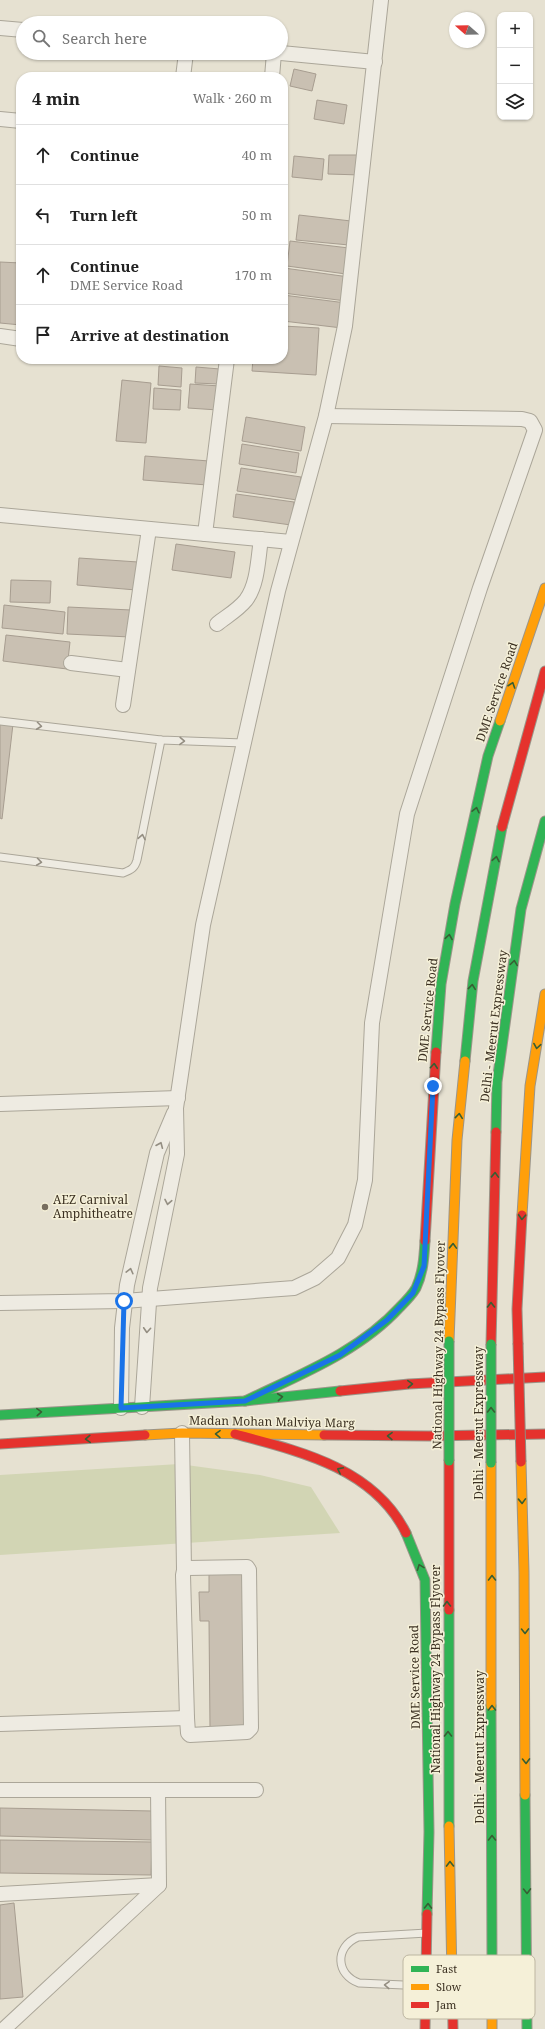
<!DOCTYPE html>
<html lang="en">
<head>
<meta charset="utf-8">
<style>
	:root { --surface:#fff; --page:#f2f2f2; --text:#222; --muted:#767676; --line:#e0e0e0 }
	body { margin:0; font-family:"Noto Serif",serif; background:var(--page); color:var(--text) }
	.controls { position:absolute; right:12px; top:12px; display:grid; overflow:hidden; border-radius:8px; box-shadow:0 1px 3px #0004 }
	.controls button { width:36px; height:36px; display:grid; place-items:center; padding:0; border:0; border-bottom:1px solid var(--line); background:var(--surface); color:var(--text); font:20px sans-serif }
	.compass { position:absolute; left:449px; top:12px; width:36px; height:36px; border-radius:50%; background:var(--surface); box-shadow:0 1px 3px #0004; rotate:290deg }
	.stop { position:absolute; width:12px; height:12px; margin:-9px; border:3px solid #1a73e8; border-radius:50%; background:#fff }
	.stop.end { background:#1a73e8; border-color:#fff; box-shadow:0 1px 4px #0008 }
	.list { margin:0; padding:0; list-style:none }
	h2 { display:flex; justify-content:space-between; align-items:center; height:52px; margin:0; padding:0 16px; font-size:17px }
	h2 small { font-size:13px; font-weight:400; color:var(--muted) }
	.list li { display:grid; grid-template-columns:26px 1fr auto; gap:12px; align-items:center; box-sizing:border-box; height:60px; padding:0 16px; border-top:1px solid var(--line) }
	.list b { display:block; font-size:15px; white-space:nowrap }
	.list p { margin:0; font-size:13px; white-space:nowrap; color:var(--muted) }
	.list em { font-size:13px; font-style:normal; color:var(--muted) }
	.icon { flex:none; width:22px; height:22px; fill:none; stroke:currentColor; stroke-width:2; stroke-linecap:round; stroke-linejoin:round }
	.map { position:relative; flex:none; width:545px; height:2029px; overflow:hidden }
	.search { position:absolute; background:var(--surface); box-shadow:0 1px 3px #0004; left:16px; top:16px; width:272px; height:44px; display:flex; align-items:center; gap:10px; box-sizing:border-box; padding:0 14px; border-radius:22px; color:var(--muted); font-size:15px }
	.panel { position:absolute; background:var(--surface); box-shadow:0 1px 3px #0004; left:16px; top:72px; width:272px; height:292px; border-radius:16px }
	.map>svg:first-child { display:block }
</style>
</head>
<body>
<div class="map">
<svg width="545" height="2029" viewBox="0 0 545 2029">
	<rect width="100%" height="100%" fill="#e6e1d1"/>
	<polygon fill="#d2d5b4" points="179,1464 260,1475 311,1487 340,1533 0,1555 0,1475"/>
	<g fill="#c9c0b2" stroke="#a79d90">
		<polygon points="294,69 316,74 312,91 290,86"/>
		<polygon points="317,100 347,105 344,124 314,119"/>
		<polygon points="329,155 361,155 361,175 328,174"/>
		<polygon points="294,156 324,159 322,180 292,177"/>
		<polygon points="299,215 351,221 349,245 296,240"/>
		<polygon points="290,241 349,248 346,274 287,266"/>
		<polygon points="0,262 21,263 21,325 0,323"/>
		<polygon points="284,268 349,277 346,301 283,293"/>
		<polygon points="283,295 346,303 342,328 283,321"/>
		<polygon points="283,326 319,328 316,375 252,371 253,359 283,359"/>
		<polygon points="159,366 182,368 181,387 158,385"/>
		<polygon points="196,367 220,369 219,384 195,383"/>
		<polygon points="122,380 151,383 146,443 116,441"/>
		<polygon points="190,384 220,386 218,410 188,408"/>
		<polygon points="154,388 181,390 180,410 153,409"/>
		<polygon points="246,417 305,427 301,451 242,441"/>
		<polygon points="242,444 299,453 296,473 239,464"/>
		<polygon points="145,456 209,461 207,485 143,480"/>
		<polygon points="241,468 301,477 297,500 237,491"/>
		<polygon points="236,494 294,502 291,525 233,517"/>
		<polygon points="176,544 235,552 231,578 172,570"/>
		<polygon points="79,558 138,562 136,590 77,585"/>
		<polygon points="11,580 51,581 50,603 10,602"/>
		<polygon points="4,605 65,612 63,634 2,628"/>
		<polygon points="68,607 131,610 130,637 67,634"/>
		<polygon points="6,635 70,642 67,669 3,661"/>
		<polygon points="0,723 13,724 2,819 0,818"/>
		<polygon points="247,1572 247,1727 210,1728 209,1621 200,1621 199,1592 209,1592 209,1573"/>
		<polygon points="0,1808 153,1811 152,1840 0,1836"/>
		<polygon points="0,1840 152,1842 151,1875 0,1873"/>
		<polygon points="14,1903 23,1997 0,1999 0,1905"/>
	</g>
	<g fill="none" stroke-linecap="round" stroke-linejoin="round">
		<g stroke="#aba699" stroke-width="9">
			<g id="lane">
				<polyline points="0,721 161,740 243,743"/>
				<path d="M0 857 123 873C131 870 135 868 137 860L161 740"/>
				<path d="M426 1986 359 1983C336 1975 334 1947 358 1937L427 1933"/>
			</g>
		</g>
		<g stroke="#aba699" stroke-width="16">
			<g id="street">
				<polyline points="0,28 23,30"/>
				<polyline points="281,53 375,62"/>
				<polyline points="183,77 186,53"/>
				<polyline points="272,77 274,53"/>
				<polyline points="0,119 21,121"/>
				<polyline points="0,336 21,339"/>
				<polyline points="0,515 291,542"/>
				<polyline points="205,534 227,359"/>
				<path d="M217 624C227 616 238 610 246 600 258 584 258 558 261 539"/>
				<polyline points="71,663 128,670"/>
				<polyline points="123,705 149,529"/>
				<polyline points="0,1104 178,1098"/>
				<polyline points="0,1303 124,1301 294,1288 315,1278 338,1258 355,1225 365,1180 372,1023 407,814 480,588 535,430 530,421 522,419 326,416"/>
				<polyline points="142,1407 150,1288 177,1154 176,1108 203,925 278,591 326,416 345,326 381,0"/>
				<polyline points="121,1408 122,1328 127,1285 157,1153 174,1113"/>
				<polyline points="182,1433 184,1570"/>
				<polygon points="247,1567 249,1570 251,1728 247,1732 190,1735 188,1733 187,1718 183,1575 184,1570 188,1568"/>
				<polyline points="0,1724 187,1718"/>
				<polyline points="0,1790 256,1790"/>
				<polyline points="0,1894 159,1885"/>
				<polyline points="4,2029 159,1885 158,1790"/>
			</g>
		</g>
		<g stroke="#9b9589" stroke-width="11">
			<g id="fast">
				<polyline points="436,1052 441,984 455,904 488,756 500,721"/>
				<polyline points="465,1061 473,981 502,827"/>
				<polyline points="496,1132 497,1082 521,909 545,821"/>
				<path d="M245 1401C299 1375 359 1352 400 1307 406 1301 412 1295 416 1288 423 1273 424 1258 425 1241"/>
				<polyline points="0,1415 245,1401 340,1391"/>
				<polyline points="406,1533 425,1580 429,1832 427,1914"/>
				<polyline points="449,1610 449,1826"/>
				<polyline points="491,1706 492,1963"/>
				<polyline points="525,1795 527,2029"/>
			</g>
		</g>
		<g stroke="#9b9589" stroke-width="11">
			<g id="slow">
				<polyline points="500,721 545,588"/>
				<polyline points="522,1215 530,1086 545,994"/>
				<polyline points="449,1341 457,1140 465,1061"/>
				<polyline points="145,1435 182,1433 324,1435"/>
				<polyline points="521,1462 524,1572 525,1795"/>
				<polyline points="491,1463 491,1706"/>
				<polyline points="449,1826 452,1978"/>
				<polyline points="492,1963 492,2029"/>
			</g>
		</g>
		<g stroke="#9b9589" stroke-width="11">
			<g id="jam">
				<polyline points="502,827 545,671"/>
				<polyline points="425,1241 436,1052"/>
				<polyline points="518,1343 517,1309 522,1215"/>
				<polyline points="491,1344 496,1132"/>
				<polyline points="340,1391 409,1384 545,1377"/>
				<path d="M235 1434C299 1451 374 1468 406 1533"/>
				<polyline points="324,1435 429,1436 545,1434"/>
				<polyline points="0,1444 145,1435"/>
				<polyline points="449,1610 449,1461"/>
				<polyline points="452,1978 453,2029"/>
				<polyline points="425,2029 427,1914"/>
			</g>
		</g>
		<use href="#lane" stroke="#eeebe2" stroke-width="7"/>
		<use href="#street" stroke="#eeebe2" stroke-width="14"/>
		<use href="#fast" stroke="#30b455" stroke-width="9"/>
		<use href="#slow" stroke="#ff9f0a" stroke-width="9"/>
		<use href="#jam" stroke="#e5322d" stroke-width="9"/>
		<g stroke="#918b80" stroke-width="11" stroke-linecap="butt">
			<g id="fast-bridge">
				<polyline points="449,1341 449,1461"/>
				<polyline points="491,1344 491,1463"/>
			</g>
		</g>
		<g stroke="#918b80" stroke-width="11" stroke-linecap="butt">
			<polyline id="jam-bridge" points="518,1343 521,1462"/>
		</g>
		<use href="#fast-bridge" stroke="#30b455" stroke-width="9"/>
		<use href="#jam-bridge" stroke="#e5322d" stroke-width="9"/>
	</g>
	<defs><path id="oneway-chevron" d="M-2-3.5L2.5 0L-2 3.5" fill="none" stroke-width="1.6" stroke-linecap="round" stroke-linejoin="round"/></defs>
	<g stroke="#375e33">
		<use href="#oneway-chevron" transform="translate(512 685) rotate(-71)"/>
		<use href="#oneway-chevron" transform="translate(476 810) rotate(-77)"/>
		<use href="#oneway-chevron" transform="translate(496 859) rotate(-79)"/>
		<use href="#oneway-chevron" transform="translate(449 937) rotate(-81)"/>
		<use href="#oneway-chevron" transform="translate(514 963) rotate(-82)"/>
		<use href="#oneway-chevron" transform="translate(472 987) rotate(-84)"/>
		<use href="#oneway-chevron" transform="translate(537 1046) rotate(99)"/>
		<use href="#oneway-chevron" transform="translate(434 1066) rotate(-85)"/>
		<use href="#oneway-chevron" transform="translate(459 1116) rotate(-84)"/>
		<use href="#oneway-chevron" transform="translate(495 1175) rotate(-88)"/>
		<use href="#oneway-chevron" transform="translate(522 1217) rotate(93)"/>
		<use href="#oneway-chevron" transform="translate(453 1246) rotate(-88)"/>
		<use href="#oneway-chevron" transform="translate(491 1305) rotate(-90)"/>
		<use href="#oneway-chevron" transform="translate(410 1384) rotate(-3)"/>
		<use href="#oneway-chevron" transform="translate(280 1397) rotate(-6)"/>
		<use href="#oneway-chevron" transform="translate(491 1410) rotate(-90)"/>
		<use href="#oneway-chevron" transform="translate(39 1412) rotate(-3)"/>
		<use href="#oneway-chevron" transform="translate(218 1434) rotate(-179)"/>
		<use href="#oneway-chevron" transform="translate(390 1436) rotate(-179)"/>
		<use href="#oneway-chevron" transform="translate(88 1439) rotate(177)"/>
		<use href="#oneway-chevron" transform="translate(340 1470) rotate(-153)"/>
		<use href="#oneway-chevron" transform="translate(522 1501) rotate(88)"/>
		<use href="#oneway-chevron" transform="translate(420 1567) rotate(-111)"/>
		<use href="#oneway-chevron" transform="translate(492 1578) rotate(-90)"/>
		<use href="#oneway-chevron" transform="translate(447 1604) rotate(-90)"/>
		<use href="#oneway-chevron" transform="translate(525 1631) rotate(89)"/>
		<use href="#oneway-chevron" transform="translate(492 1708) rotate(-90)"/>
		<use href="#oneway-chevron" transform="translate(448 1734) rotate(-90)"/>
		<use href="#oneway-chevron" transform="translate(526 1761) rotate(89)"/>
		<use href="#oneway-chevron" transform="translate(492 1838) rotate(-90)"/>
		<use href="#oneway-chevron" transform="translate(450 1864) rotate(-91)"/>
		<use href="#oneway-chevron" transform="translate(527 1891) rotate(89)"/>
		<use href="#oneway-chevron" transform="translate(428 1906) rotate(-89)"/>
	</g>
	<g stroke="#948e82">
		<use href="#oneway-chevron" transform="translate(39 726) rotate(7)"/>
		<use href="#oneway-chevron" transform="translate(182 741) rotate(2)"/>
		<use href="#oneway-chevron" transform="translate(142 837) rotate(-79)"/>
		<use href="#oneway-chevron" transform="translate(39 862) rotate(8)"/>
		<use href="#oneway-chevron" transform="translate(160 1145) rotate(-67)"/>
		<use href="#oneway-chevron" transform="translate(168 1202) rotate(101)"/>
		<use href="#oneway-chevron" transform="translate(130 1271) rotate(-76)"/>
		<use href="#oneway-chevron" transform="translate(147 1330) rotate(94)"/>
		<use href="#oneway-chevron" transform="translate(387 1985) rotate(-178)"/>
	</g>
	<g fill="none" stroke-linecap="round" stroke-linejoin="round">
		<polyline stroke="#1a73e8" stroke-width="5" points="124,1301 121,1408 245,1401 340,1355 387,1320 413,1293 424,1266 433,1086"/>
	</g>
	<circle fill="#776e5f" stroke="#f5f0d8" stroke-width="1.5" cx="45" cy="1207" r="4"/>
	<g text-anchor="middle" stroke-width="3" stroke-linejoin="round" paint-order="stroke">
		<g font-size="12" fill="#3b3021" stroke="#f5f0d8">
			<text transform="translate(497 692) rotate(-71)" y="4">DME Service Road</text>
			<text transform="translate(428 1010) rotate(-84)" y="4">DME Service Road</text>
			<text transform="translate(494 1026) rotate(-83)" y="4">Delhi - Meerut Expressway</text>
			<text transform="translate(439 1345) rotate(-89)" y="4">National Highway 24 Bypass Flyover</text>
			<text transform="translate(272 1422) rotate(1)" y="4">Madan Mohan Malviya Marg</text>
			<text transform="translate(479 1423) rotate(-90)" y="4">Delhi - Meerut Expressway</text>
			<text transform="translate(436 1669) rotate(-90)" y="4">National Highway 24 Bypass Flyover</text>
			<text transform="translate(415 1677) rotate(-91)" y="4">DME Service Road</text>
			<text transform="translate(480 1747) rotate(-90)" y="4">Delhi - Meerut Expressway</text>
		</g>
		<g font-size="12" fill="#3b3021" stroke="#f5f0d8" text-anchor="start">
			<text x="53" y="1204">AEZ Carnival<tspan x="53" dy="14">Amphitheatre</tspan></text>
		</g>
	</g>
	<rect x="403" y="1955" width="132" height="64" rx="6" fill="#f5f0d8" stroke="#bdb6a1" stroke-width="1"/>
	<rect x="411" y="1966" width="18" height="6" fill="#30b455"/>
	<rect x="411" y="1984" width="18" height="6" fill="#ff9f0a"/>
	<rect x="411" y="2002" width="18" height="6" fill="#e5322d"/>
	<g font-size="11" fill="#3b3021">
		<text x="436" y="1973">Fast</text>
		<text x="436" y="1991">Slow</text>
		<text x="436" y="2009">Jam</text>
	</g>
</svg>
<div class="controls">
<button>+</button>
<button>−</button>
<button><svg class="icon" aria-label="layers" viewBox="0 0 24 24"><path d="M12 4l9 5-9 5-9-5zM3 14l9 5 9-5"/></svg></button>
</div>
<svg class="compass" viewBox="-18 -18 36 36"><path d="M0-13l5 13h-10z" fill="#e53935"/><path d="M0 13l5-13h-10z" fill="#767676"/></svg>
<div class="stop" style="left:124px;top:1301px"></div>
<div class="stop end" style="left:433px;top:1086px"></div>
<div class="search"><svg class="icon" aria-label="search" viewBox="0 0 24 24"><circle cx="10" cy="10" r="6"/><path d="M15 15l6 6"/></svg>Search here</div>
<section class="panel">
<h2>4 min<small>Walk · 260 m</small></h2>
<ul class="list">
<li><svg class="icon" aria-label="ahead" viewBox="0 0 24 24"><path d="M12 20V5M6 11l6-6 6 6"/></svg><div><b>Continue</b></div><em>40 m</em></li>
<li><svg class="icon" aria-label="left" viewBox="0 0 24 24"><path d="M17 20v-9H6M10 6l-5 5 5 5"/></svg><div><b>Turn left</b></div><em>50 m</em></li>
<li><svg class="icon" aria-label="ahead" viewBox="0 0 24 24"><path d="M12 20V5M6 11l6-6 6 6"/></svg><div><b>Continue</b><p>DME Service Road</p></div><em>170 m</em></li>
<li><svg class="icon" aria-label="arrive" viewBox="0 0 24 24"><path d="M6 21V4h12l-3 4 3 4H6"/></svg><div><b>Arrive at destination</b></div></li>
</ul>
</section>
</div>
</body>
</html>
